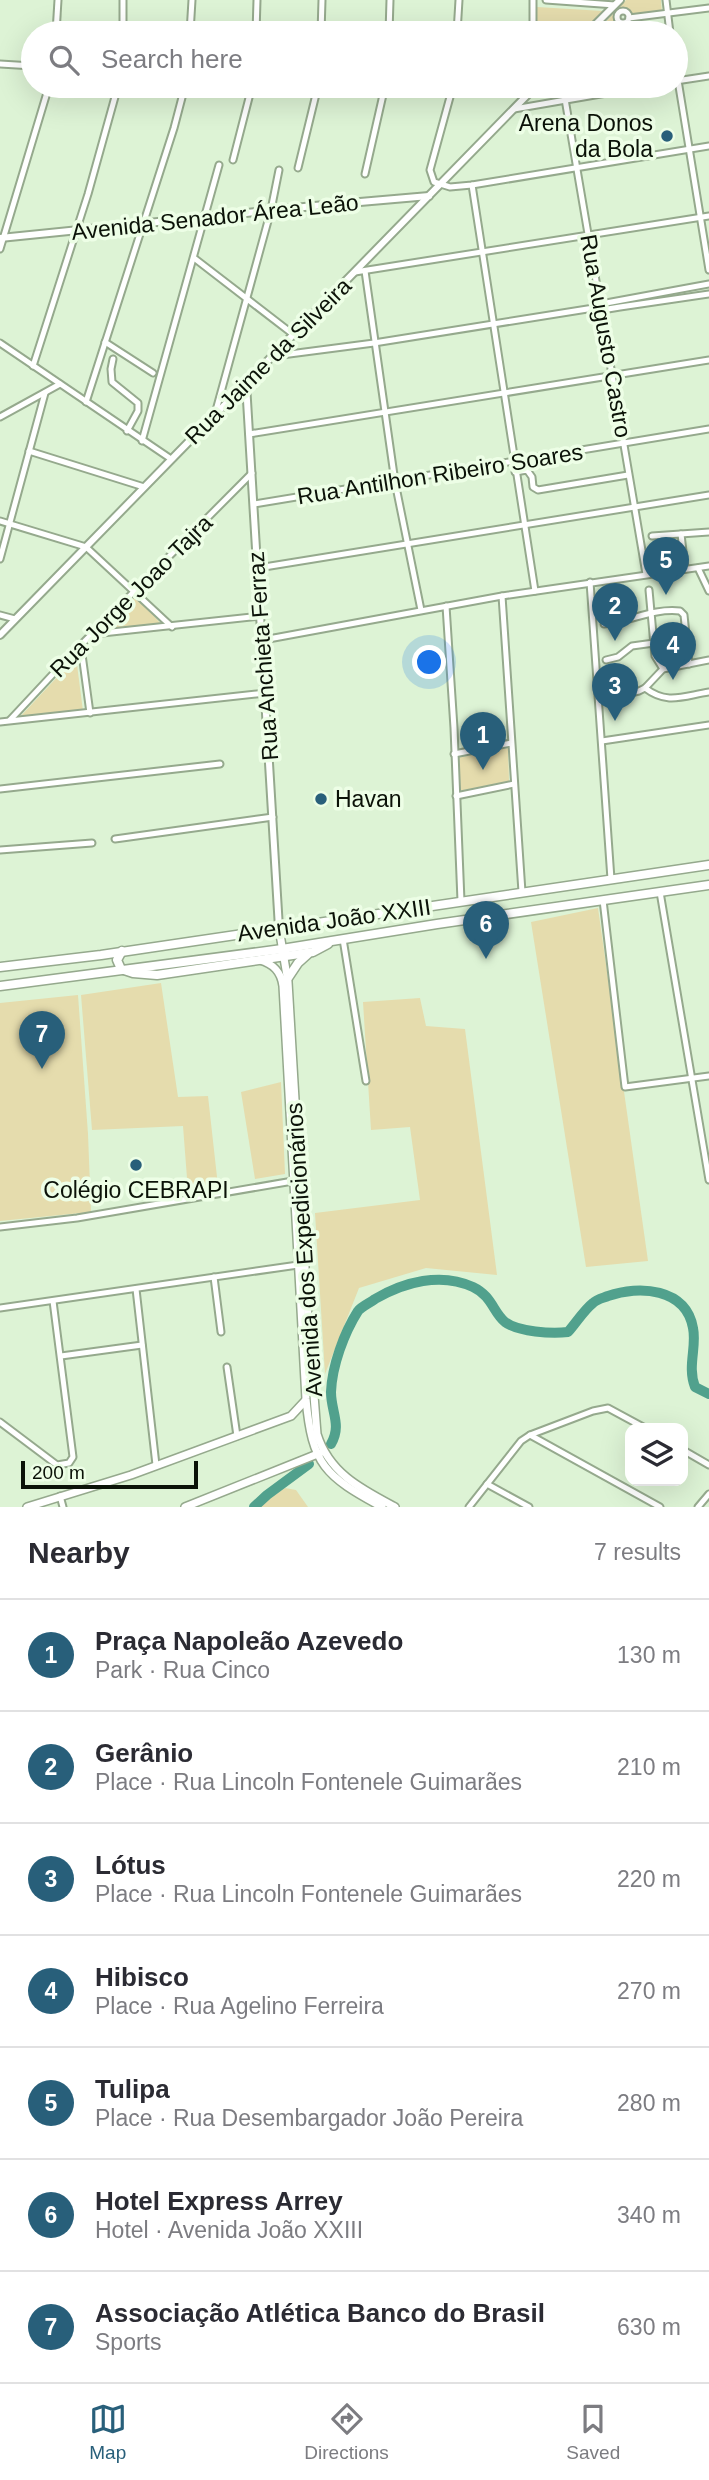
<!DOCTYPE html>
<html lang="en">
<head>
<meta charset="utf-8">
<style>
	:root { --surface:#fff; --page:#f7f7f7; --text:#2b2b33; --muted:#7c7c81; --line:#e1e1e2; --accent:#285f7a }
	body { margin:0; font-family:Arial,sans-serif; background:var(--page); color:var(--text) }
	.controls { position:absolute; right:21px; bottom:21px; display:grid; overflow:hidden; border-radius:14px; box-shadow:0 7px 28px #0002 }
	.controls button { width:63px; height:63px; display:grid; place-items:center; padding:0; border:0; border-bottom:2px solid var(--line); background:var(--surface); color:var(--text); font:35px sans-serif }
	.scale { position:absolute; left:21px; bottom:18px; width:177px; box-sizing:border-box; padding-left:7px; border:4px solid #0b1208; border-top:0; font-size:19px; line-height:24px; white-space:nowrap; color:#0b1208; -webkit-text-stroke:5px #edfee6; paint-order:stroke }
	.you { position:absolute; left:430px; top:663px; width:24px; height:24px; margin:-18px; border:5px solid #fff; border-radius:50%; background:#1a73e8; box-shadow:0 0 0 10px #1a73e833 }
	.badge { display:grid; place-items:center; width:46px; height:46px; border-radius:50%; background:var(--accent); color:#fff; font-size:23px; font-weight:700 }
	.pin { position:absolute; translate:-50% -58px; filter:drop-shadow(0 2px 4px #0008) }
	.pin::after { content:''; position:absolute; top:37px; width:24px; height:21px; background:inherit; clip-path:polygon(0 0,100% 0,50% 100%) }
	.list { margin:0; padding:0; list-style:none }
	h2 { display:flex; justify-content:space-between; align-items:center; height:91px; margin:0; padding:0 28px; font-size:30px }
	h2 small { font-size:23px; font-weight:400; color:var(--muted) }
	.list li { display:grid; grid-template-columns:46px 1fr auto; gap:21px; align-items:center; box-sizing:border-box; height:112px; padding:0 28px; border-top:2px solid var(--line) }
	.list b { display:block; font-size:26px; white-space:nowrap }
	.list p { margin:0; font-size:23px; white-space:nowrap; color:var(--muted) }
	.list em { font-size:23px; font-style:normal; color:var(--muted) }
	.icon { flex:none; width:38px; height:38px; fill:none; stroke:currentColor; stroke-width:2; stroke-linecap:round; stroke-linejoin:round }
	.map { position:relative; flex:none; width:709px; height:1507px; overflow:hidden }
	.search { position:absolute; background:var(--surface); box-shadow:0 7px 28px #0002; left:21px; right:21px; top:21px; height:77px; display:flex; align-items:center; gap:18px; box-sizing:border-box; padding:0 24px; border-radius:38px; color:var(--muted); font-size:26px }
	.sheet { height:875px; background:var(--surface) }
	nav { display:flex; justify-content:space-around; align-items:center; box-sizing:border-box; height:98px; border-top:2px solid var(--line); background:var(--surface); font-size:19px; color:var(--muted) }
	nav a { display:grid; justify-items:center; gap:4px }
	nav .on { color:var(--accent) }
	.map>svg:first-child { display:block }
</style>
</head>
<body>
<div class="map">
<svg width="709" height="1507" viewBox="0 0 709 1507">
	<rect width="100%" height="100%" fill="#ddf3d5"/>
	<g fill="#e5dcad">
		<polygon points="626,0 661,0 662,13 631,16 628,11 621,10 614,17 620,27 598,30"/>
		<polygon points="537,7 603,11 581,33 535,33"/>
		<polygon points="134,594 162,625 100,631"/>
		<polygon points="76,657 83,711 18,719"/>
		<polygon points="508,748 509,781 459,791 457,758"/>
		<polygon points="598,908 648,1261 586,1267 531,922"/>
		<polygon points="161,983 178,1097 208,1096 218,1186 188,1191 183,1126 92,1130 81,995"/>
		<polygon points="78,995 88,1134 91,1212 0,1221 0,1003"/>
		<polygon points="420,998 426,1026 465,1029 497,1275 426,1268 359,1288 325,1374 315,1213 420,1200 410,1127 371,1130 363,1002"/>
		<polygon points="281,1082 285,1174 255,1179 241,1092"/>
		<polygon points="285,1488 296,1490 308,1507 257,1507"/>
	</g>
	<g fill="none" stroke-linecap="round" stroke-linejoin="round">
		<g stroke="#51a18d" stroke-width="10">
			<path d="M331 1444C342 1425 331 1412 331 1392 332 1366 344 1333 358 1311 362 1306 370 1303 375 1299 404 1282 441 1272 473 1287 492 1296 493 1312 505 1322 518 1332 552 1334 568 1332 576 1323 584 1310 593 1303 597 1299 603 1298 608 1296 639 1285 686 1288 693 1328 697 1347 687 1366 695 1387L709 1394"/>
			<polyline points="254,1507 267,1495 309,1464"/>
		</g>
		<g stroke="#95a98d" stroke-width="9">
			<g id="minor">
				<polyline points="546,0 615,5"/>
				<polyline points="666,0 670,33"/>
				<circle cx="623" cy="17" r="6"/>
				<polyline points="629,18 709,8"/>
				<polyline points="56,33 58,0"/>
				<polyline points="123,33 123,0"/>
				<polyline points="190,33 192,0"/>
				<polyline points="256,33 257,0"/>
				<polyline points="321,33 322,0"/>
				<polyline points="389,33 390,0"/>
				<polyline points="457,33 459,0"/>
				<polyline points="533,33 533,0"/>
				<polyline points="0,64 33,66"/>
				<polyline points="676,68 709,270"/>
				<polyline points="676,81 709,76"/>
				<polyline points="453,86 430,170 434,182 450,187 472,185 709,146"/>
				<polyline points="565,99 646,574"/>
				<polyline points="514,109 647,86"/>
				<polyline points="233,160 252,86"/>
				<polyline points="298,168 318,86"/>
				<polyline points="365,174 385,86"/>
				<polyline points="472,185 535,591"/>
				<polyline points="0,249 49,86"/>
				<polyline points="194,258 294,335"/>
				<polyline points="365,271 395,482 421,610"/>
				<polyline points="355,272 709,216"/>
				<polyline points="600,307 608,309 620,307 709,294"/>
				<polyline points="105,342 153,373"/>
				<polyline points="0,343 171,459"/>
				<polyline points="274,356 374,343 600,307 606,303 709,284"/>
				<polyline points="113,359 111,369 112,382 138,403 138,411 127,431"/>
				<polyline points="33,366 88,194 118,86"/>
				<polyline points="86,402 174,128 185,86"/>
				<polyline points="215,414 271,210 279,170"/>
				<polyline points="0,417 60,384"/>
				<polyline points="249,434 709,360"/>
				<polyline points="142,441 219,165"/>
				<polyline points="29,451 144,487"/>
				<polyline points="515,472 527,470 532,477 533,487 538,490 628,475"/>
				<polyline points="254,504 709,429"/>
				<polyline points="0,521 86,547 172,627"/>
				<polyline points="681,534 685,569"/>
				<polyline points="652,536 709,532"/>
				<polyline points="0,559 45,393"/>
				<polyline points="258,568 709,495"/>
				<polyline points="698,568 709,591"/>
				<polyline points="590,582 611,879"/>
				<polyline points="649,590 655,656 663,669"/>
				<polyline points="502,596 522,892"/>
				<polyline points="446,606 454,728 461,901"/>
				<polyline points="0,615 15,619"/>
				<path d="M604 624C630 622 652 608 680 611L684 615 689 664"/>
				<polyline points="93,634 261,616"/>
				<polyline points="263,640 502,596 709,566"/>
				<polyline points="81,647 90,713"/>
				<polyline points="606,660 618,657 632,646 654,643"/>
				<path d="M645 688C667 705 683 696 709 692"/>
				<polyline points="600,700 639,691 645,688 663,669 709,660"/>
				<polyline points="10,720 67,659 252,473"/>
				<polyline points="0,722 266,693"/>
				<polyline points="602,741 709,725"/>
				<polyline points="454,754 511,743"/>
				<polyline points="0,789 220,764"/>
				<polyline points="456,796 514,784"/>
				<polyline points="115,839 273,817"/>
				<polyline points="0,850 92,843"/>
				<polyline points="660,892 709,1180"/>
				<polyline points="603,900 625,1087 709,1076"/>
				<polyline points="343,939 366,1081"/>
				<polyline points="0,1227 77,1218 293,1181"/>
				<polyline points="214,1277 221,1332"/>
				<polyline points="136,1289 156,1465"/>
				<polyline points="0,1308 298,1265"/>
				<polyline points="61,1356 142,1345"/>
				<polyline points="227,1367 237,1436"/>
				<polyline points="0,1422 57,1465 69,1463 73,1457 53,1301"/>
				<polyline points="530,1435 660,1507"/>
				<polyline points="683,1450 709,1465"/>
				<polyline points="487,1484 529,1507"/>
				<polyline points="60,1496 63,1507"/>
				<polyline points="469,1507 521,1441 530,1435 593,1411 608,1408 645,1428"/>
				<polyline points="698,1507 709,1494"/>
			</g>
		</g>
		<g stroke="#95a98d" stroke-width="10">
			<g id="tertiary">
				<polyline points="587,33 620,0"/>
				<polyline points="0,238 314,206 429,196"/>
				<polyline points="246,384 279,928"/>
				<polyline points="0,635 536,86"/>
			</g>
		</g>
		<g stroke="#95a98d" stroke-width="10">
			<g id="secondary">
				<path d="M279 928 288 982 308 1318 317 1434C329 1473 361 1489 395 1507"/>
				<path d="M260 960C273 964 281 971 283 986L306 1399C312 1465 325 1476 382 1507"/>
				<polyline points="27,1507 131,1475 291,1416 305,1401"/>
				<polyline points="185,1507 320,1453"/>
			</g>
		</g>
		<g stroke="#95a98d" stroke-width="11">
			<g id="primary">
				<polyline points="122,951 117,960 121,969 133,973 157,975 313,952 328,944"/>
				<polyline points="0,967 101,955 709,865"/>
				<polyline points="288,978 298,963 308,954"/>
				<polyline points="0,986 282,949 437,924 709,885"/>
			</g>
		</g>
		<use href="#minor" stroke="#fff" stroke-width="5"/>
		<use href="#tertiary" stroke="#fff" stroke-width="6"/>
		<use href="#secondary" stroke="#fff" stroke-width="7"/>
		<use href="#primary" stroke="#fff" stroke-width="8"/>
	</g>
	<g fill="#285f7a" stroke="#edfee6" stroke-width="2.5">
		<circle cx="667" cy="136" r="7"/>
		<circle cx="321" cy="799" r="7"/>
		<circle cx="136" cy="1165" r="7"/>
	</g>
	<g text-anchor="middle" stroke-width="7" stroke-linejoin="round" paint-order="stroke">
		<g font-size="23" fill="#0b1208" stroke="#edfee6" text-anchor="end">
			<text x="653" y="131">Arena Donos<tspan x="653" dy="26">da Bola</tspan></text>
			<text x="335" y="807" text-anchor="start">Havan</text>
			<text x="136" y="1198" text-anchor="middle">Colégio CEBRAPI</text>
		</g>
		<g font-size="23" fill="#0b1208" stroke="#edfee6">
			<text transform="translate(215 217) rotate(-6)" y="8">Avenida Senador Área Leão</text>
			<text transform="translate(606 336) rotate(80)" y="8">Rua Augusto Castro</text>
			<text transform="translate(268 361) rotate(-45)" y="8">Rua Jaime da Silveira</text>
			<text transform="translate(440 474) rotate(-9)" y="8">Rua Antilhon Ribeiro Soares</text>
			<text transform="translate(131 596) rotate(-45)" y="8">Rua Jorge Joao Tajra</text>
			<text transform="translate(263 656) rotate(-94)" y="8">Rua Anchieta Ferraz</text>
			<text transform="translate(334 920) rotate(-8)" y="8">Avenida João XXIII</text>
			<text transform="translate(304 1250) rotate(-94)" y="8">Avenida dos Expedicionários</text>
		</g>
	</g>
</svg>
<div class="controls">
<button><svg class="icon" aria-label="layers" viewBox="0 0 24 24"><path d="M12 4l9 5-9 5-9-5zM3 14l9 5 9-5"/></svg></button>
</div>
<div class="scale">200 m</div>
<div class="you"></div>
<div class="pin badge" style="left:483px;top:770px">1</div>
<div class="pin badge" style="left:615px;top:641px">2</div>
<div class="pin badge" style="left:615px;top:721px">3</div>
<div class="pin badge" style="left:673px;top:680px">4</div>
<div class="pin badge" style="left:666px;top:595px">5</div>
<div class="pin badge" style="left:486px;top:959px">6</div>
<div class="pin badge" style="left:42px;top:1069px">7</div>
<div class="search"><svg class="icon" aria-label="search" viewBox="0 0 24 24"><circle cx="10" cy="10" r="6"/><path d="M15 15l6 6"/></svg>Search here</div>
</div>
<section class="sheet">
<h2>Nearby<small>7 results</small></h2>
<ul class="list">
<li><span class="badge">1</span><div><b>Praça Napoleão Azevedo</b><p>Park · Rua Cinco</p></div><em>130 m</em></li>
<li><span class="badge">2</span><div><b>Gerânio</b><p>Place · Rua Lincoln Fontenele Guimarães</p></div><em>210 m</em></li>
<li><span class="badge">3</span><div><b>Lótus</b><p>Place · Rua Lincoln Fontenele Guimarães</p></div><em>220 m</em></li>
<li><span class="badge">4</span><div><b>Hibisco</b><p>Place · Rua Agelino Ferreira</p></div><em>270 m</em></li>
<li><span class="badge">5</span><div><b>Tulipa</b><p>Place · Rua Desembargador João Pereira</p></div><em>280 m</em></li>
<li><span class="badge">6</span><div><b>Hotel Express Arrey</b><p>Hotel · Avenida João XXIII</p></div><em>340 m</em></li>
<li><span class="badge">7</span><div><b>Associação Atlética Banco do Brasil</b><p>Sports</p></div><em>630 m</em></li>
</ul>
</section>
<nav>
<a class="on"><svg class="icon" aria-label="map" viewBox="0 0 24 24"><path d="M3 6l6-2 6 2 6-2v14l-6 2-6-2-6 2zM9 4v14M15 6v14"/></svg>Map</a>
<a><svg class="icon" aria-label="directions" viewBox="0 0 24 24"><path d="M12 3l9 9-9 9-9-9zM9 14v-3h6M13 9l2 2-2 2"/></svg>Directions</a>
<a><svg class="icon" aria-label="saved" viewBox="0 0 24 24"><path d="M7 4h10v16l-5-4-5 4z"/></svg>Saved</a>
</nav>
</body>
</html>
